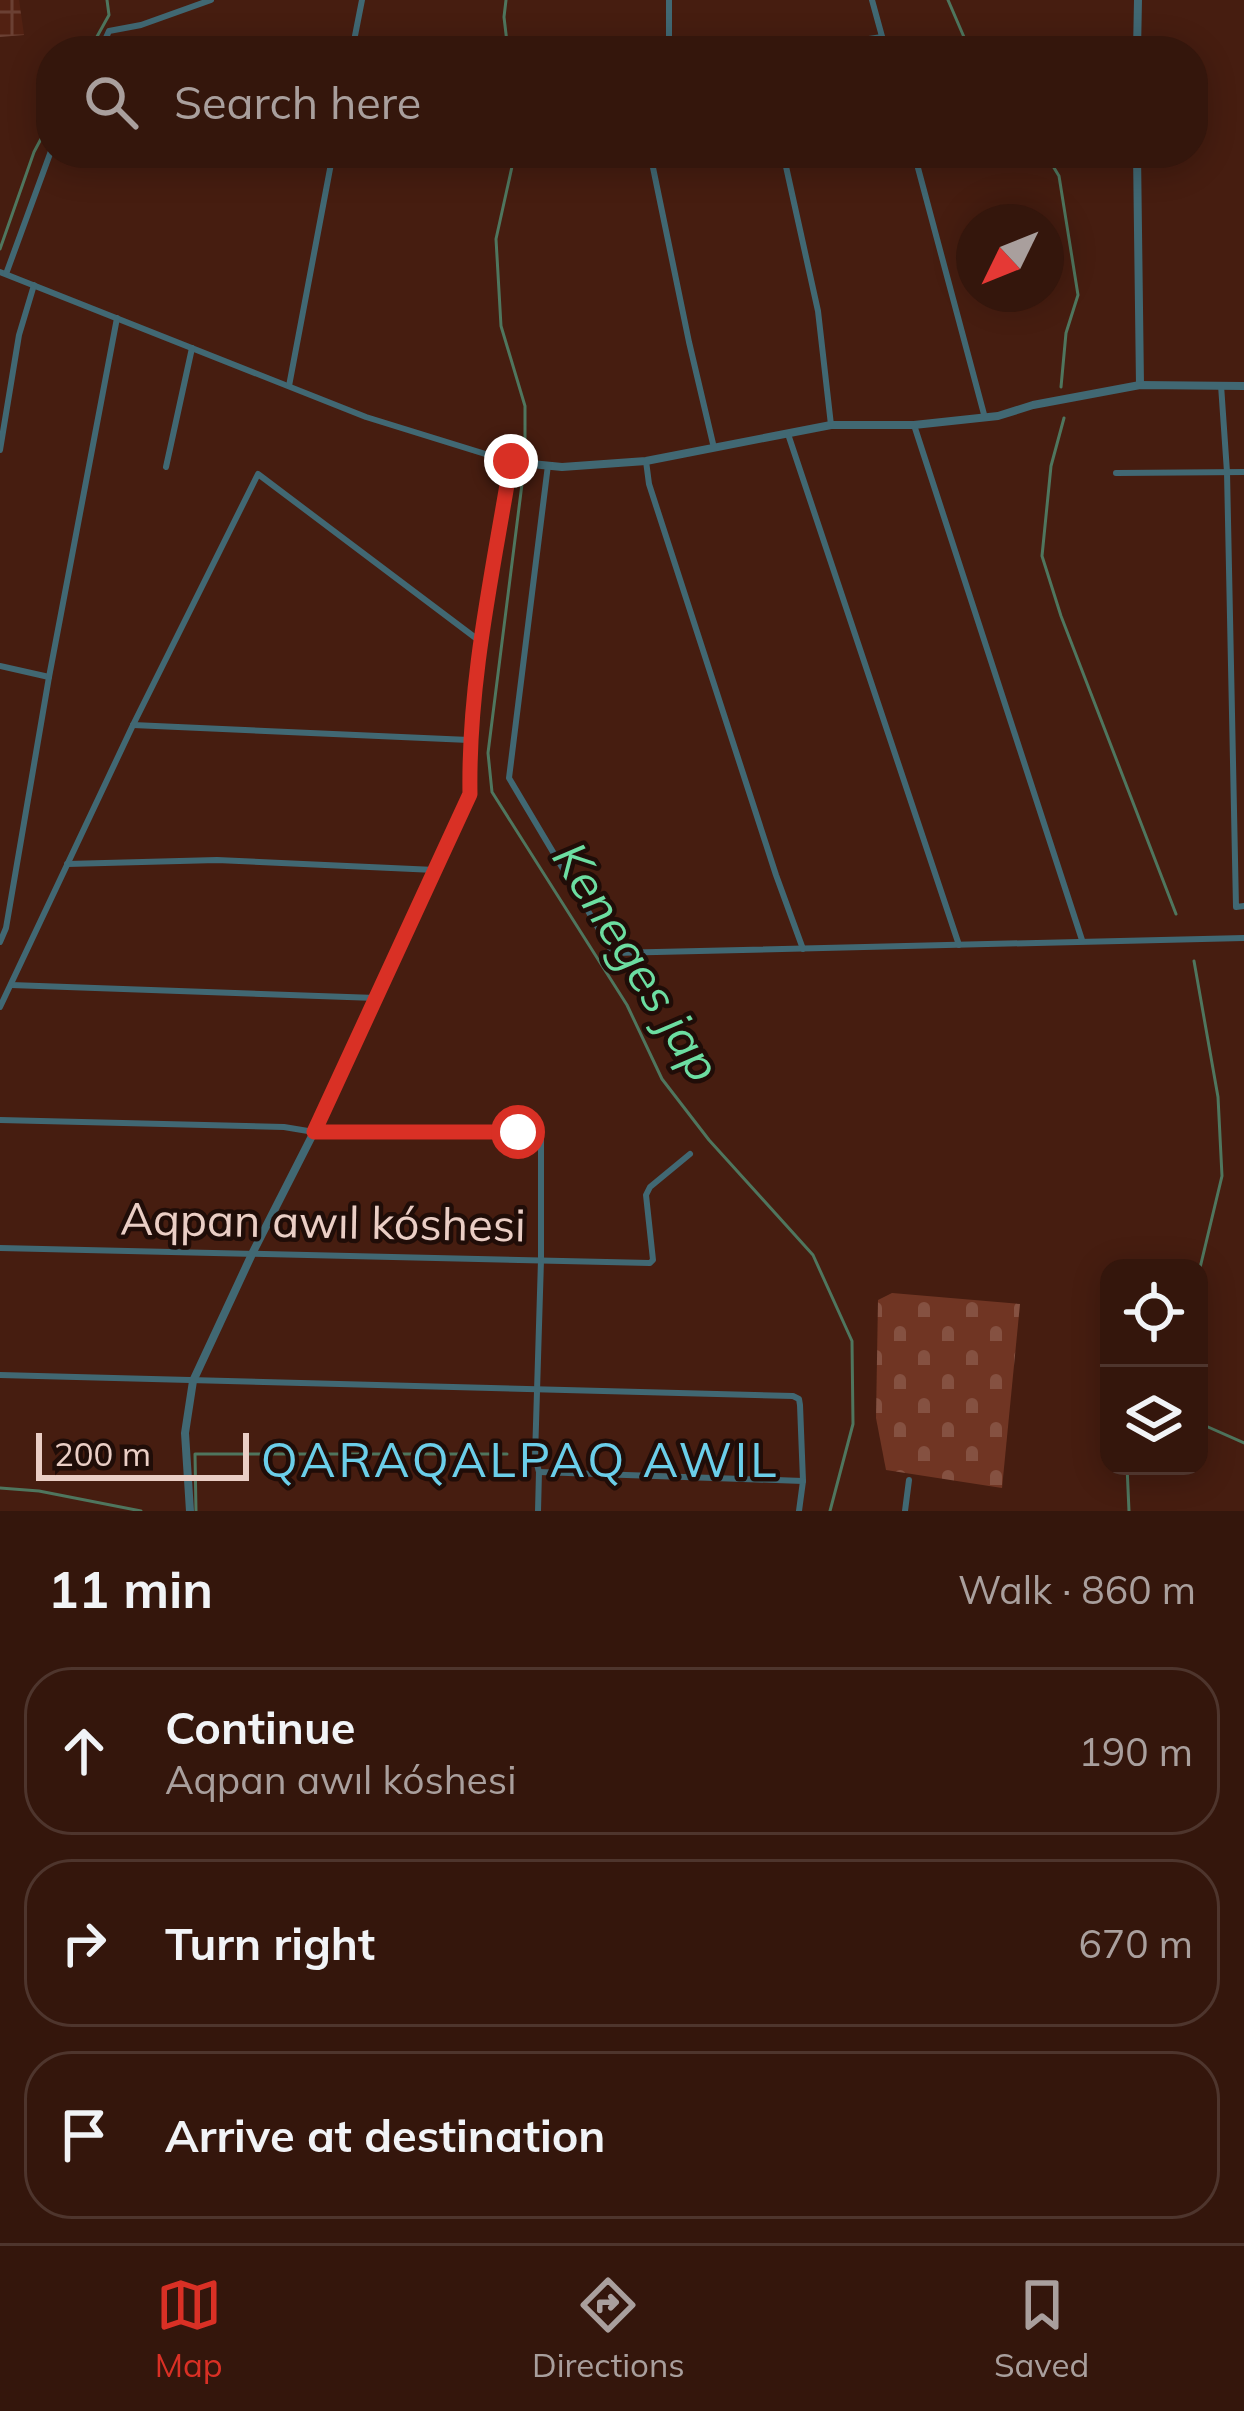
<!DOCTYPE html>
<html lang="en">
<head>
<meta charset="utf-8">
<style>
	:root { --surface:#34160c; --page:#3c1f15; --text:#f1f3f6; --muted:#a99f9d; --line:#4e352d; --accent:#d93025 }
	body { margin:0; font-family:Mulish,sans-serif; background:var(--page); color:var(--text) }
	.controls { position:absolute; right:36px; bottom:36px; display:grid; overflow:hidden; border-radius:24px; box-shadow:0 6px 30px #0003 }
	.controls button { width:108px; height:108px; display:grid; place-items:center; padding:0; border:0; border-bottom:3px solid var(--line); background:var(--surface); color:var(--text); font:60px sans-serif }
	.compass { position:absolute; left:956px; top:204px; width:108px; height:108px; border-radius:50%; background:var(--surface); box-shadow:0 6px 30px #0003; rotate:227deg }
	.scale { position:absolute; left:36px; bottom:30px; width:213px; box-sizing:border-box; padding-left:12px; border:6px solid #eacec5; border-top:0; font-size:33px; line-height:42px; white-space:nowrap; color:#eacec5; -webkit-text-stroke:9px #200d08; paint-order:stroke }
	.stop { position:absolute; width:36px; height:36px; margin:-27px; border:9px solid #d93025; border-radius:50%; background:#fff }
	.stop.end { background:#d93025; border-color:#fff; box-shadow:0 3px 12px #0008 }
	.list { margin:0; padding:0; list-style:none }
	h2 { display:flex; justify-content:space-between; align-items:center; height:156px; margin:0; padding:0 48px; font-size:51px }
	h2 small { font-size:39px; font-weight:400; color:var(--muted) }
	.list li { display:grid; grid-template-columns:78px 1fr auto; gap:36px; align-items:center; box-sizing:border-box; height:168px; margin:0 24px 24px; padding:0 24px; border:3px solid var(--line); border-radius:48px }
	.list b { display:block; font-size:45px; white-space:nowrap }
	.list p { margin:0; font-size:39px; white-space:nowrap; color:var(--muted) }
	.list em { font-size:39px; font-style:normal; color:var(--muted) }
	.icon { flex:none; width:66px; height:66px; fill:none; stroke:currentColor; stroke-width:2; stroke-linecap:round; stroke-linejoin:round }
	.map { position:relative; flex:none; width:1244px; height:1511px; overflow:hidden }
	.search { position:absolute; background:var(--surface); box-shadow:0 6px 30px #0003; left:36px; right:36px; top:36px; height:132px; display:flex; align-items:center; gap:30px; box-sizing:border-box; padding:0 42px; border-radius:48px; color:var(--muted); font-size:45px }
	.sheet { height:732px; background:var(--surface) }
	nav { display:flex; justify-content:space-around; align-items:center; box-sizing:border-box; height:168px; border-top:3px solid var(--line); background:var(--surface); font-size:33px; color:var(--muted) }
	nav a { display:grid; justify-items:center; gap:6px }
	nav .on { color:var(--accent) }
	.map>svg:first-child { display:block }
</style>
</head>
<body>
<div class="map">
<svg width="1244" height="1511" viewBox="0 0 1244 1511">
	<defs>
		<pattern id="industrial-grid" width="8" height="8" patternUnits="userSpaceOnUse" patternTransform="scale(3)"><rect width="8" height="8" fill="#522112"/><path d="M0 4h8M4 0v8" fill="none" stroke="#6b4033"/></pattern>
		<pattern id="cemetery-stones" width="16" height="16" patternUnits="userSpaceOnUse" patternTransform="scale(3)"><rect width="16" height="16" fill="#703523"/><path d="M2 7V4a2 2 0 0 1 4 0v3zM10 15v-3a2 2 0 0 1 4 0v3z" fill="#855141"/></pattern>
	</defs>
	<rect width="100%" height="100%" fill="#461d10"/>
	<polygon fill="url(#industrial-grid)" points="0,0 19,0 24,35 0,37"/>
	<polygon fill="url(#cemetery-stones)" points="892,1293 1020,1304 1002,1488 886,1470 876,1418 878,1300"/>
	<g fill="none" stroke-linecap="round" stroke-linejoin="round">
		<g stroke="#4f765e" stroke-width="3">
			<polyline points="506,0 504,17 508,51"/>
			<polyline points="948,0 970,51"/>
			<polyline points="89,51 109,15 107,0"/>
			<polyline points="515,153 496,239 501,326 525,406 525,451"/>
			<polyline points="1045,153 1059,176 1078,295 1066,333 1061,387"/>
			<polyline points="0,249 34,152 51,120"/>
			<polyline points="1064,418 1051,466 1042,556 1061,616 1176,914"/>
			<polyline points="523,476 488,753 492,792 627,1005 662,1079 709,1140 813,1255 852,1341 853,1424 830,1511"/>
			<polyline points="1194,961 1218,1097 1222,1176 1199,1272"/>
			<polyline points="1199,1423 1244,1443"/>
			<polyline points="1127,1466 1129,1511"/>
			<polyline points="0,1488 39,1491 141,1511"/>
			<polyline points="196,1511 195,1454 507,1454"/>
		</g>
		<g stroke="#416873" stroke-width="6">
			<polyline points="669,0 669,51"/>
			<polyline points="872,0 886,51"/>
			<polyline points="100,51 109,31 141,25 211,0"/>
			<polyline points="352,51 362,0"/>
			<polyline points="790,51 882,37"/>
			<polyline points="650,153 689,342 714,448"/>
			<polyline points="783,153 818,311 831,425"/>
			<polyline points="914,153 985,418"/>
			<polyline points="0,272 366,417 511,462"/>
			<polyline points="6,274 51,151"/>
			<polyline points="1221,385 1227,472 1236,907 1244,906"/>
			<polyline points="289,386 333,153"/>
			<polyline points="914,425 1082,940"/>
			<polyline points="788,434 959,945"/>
			<polyline points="0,450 19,335 34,285"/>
			<polyline points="646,461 649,484 776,875 803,949"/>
			<polyline points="548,465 509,778 613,953 1244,938"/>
			<polyline points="166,467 192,348"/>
			<polyline points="1116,473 1244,472"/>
			<polyline points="0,666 49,677"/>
			<polyline points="133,725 469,740"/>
			<polyline points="67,864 217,860 435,870"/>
			<polyline points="0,942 6,928 49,677 117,318"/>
			<polyline points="11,985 376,998"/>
			<polyline points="0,1007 133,725 258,474 481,642"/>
			<polyline points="0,1120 284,1127 314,1132 518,1132 538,1136 541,1139 541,1260 535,1457 539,1472 538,1511"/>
			<polyline points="0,1248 650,1263 653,1260 646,1195 650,1187 690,1154"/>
			<polyline points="0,1375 793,1396 799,1399 800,1405 803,1481 799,1511"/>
			<polyline points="539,1472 803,1481"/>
			<polyline points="905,1511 909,1480"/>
		</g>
		<g stroke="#416873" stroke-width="8">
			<polyline points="1137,51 1138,0"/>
			<polyline points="1137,153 1140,385"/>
			<path d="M190 1511 185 1433 193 1381 253 1252 314 1132 470 794C468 682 492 572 511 462L562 467 646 461 831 425H914L998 416 1033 405 1140 385 1244 386"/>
		</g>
	</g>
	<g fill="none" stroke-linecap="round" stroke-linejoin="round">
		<path stroke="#d93025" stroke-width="15" d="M511 461C493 571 468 682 470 794L314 1132H518"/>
	</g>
	<g text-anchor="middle" stroke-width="9" stroke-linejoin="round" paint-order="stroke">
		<g font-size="45" fill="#eacec5" stroke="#200d08">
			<text transform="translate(323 1222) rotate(1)" y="16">Aqpan awıl kóshesi</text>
		</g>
		<g font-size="48" font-style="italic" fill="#6cdda1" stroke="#200d08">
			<text transform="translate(637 962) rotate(58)" y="17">Keneges jap</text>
		</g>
		<g font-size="48" letter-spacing="3" fill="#6bcee9" stroke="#200d08">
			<text x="520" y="1477">QARAQALPAQ AWIL</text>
		</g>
	</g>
</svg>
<div class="controls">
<button><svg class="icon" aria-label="locate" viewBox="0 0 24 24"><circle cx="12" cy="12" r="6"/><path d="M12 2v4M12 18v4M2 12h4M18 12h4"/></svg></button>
<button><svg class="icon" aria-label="layers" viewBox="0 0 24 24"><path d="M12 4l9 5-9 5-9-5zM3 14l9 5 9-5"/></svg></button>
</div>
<svg class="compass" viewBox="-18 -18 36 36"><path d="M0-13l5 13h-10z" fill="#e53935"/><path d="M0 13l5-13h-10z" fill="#a99f9d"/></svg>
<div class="scale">200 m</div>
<div class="stop" style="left:518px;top:1132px"></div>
<div class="stop end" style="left:511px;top:461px"></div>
<div class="search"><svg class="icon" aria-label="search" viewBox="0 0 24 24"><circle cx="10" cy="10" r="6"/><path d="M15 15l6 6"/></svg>Search here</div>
</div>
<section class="sheet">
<h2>11 min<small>Walk · 860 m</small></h2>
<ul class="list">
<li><svg class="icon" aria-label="ahead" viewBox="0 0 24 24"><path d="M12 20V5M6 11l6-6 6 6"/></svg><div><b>Continue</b><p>Aqpan awıl kóshesi</p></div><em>190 m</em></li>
<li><svg class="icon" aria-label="right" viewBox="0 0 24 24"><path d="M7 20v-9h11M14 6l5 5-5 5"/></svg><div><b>Turn right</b></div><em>670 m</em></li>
<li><svg class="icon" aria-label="arrive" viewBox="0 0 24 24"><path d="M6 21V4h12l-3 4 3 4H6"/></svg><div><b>Arrive at destination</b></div></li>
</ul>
</section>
<nav>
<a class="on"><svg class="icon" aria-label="map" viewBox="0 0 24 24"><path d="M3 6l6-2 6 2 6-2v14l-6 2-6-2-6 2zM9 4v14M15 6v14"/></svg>Map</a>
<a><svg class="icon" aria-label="directions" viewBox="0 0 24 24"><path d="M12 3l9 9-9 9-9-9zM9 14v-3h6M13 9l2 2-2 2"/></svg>Directions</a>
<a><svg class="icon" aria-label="saved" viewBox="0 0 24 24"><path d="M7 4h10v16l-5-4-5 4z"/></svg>Saved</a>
</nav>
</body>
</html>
